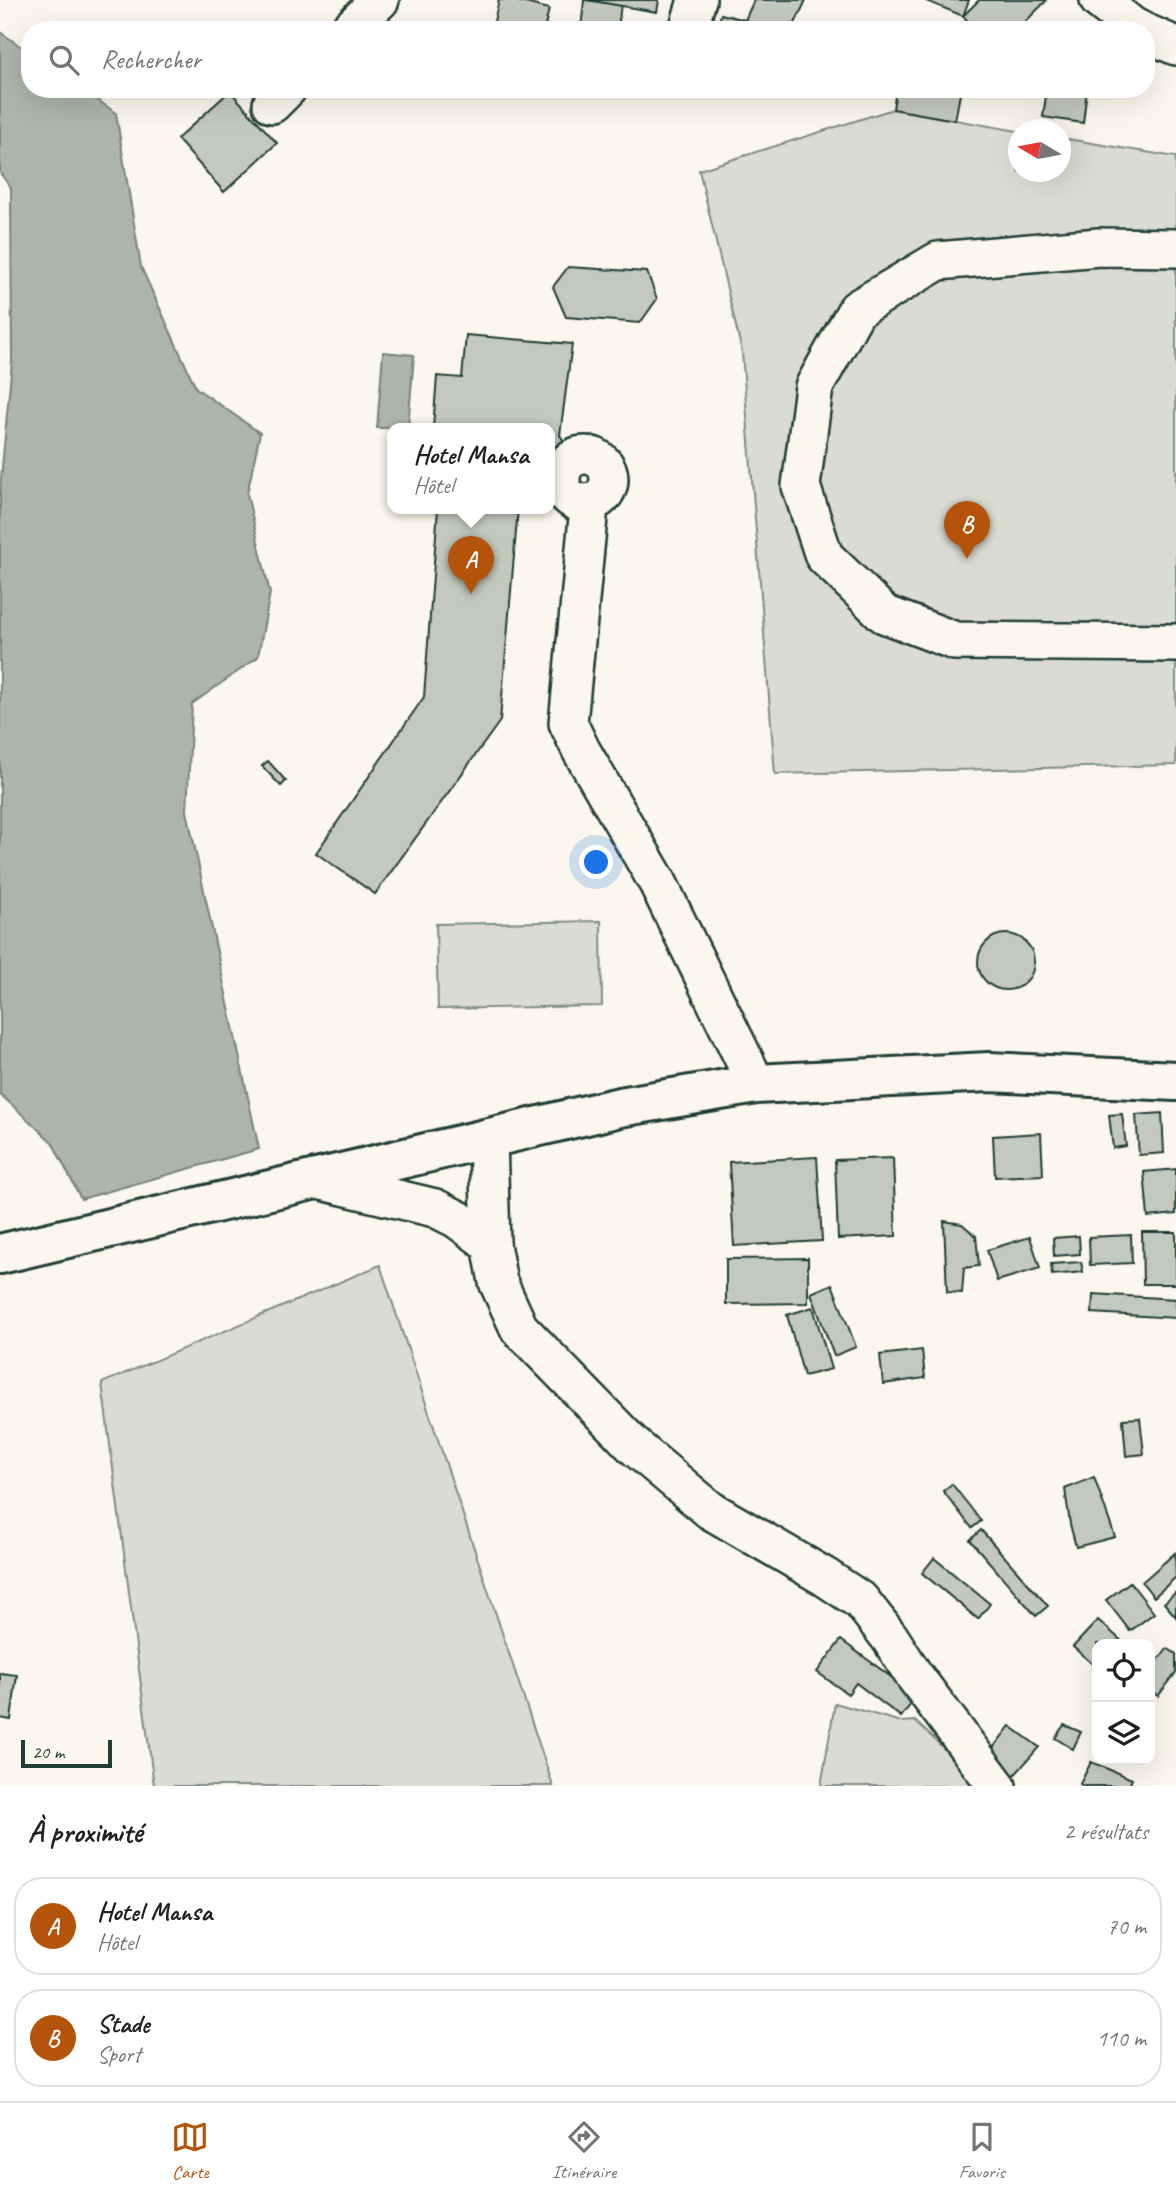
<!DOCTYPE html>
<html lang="fr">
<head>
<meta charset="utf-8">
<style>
	:root { --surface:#fff; --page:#f2f2f2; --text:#202124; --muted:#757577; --line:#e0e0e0; --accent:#b45309 }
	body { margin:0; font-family:Caveat,sans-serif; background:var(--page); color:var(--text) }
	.controls { position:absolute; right:21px; bottom:21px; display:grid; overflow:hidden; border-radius:14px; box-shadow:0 7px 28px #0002 }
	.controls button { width:63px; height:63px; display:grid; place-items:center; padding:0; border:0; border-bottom:2px solid var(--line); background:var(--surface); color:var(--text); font:35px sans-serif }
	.compass { position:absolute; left:1008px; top:119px; width:63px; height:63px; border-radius:50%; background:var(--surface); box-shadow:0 7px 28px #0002; rotate:280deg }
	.scale { position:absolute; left:21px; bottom:18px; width:91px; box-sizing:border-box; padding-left:7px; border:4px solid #1f3d34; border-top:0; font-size:19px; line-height:24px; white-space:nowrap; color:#1f3d34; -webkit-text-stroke:5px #fbf7ec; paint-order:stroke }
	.you { position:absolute; left:597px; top:863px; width:24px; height:24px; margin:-18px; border:5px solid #fff; border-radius:50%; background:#1a73e8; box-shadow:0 0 0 10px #1a73e833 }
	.badge { display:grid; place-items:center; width:46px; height:46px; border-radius:50%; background:var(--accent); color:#fff; font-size:23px; font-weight:700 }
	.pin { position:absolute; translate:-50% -58px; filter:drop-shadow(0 2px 4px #0008) }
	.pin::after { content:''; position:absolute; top:37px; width:24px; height:21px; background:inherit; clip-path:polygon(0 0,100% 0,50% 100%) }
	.popup { position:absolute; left:387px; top:423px; width:168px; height:91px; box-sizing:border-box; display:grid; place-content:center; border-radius:14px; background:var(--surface); filter:drop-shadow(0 2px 5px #0005); font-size:23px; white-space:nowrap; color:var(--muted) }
	.popup b { font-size:26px; color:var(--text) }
	.popup::after { content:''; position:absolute; left:50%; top:100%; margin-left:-14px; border:14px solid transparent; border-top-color:var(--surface) }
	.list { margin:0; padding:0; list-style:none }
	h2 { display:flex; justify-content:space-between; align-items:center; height:91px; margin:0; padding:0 28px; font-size:30px }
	h2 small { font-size:23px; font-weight:400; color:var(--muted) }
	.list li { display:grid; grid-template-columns:46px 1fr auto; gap:21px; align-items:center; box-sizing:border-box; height:98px; margin:0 14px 14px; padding:0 14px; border:2px solid var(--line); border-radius:28px }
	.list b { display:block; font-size:26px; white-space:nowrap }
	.list p { margin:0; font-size:23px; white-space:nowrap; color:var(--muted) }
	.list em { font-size:23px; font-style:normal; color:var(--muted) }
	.icon { flex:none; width:38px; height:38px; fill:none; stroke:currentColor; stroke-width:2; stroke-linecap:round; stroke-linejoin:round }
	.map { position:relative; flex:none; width:1176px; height:1786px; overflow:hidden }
	.search { position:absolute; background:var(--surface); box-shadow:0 7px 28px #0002; left:21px; right:21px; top:21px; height:77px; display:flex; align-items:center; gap:18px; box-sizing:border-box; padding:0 24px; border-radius:28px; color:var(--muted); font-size:26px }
	.sheet { height:315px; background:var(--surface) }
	nav { display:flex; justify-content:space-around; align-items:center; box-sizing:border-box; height:98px; border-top:2px solid var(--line); background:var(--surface); font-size:19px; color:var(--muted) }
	nav a { display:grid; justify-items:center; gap:4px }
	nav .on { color:var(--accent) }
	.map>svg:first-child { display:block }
</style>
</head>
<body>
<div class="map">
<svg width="1176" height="1786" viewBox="0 0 1176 1786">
	<rect width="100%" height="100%" fill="#fbf7ec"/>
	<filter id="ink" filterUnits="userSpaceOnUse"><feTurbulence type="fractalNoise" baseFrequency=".0143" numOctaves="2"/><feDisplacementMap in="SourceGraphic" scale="14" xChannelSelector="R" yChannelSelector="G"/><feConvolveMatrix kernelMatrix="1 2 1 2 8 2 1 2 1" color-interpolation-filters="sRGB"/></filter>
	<g filter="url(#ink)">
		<g fill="#dbdcd1" stroke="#7d8c82" stroke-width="2">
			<polygon points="893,109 1018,131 1018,172 1060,172 1061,138 1176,157 1176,765 775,774 742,352 699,170"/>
			<polygon points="601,921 602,1006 438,1009 436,924"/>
			<polygon points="380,1265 553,1786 154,1786 102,1383"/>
			<polygon points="835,1703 901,1722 915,1721 972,1775 974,1786 821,1786"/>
		</g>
		<g fill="#adb4aa" stroke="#74847b" stroke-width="2">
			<polygon points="0,32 30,53 30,89 82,89 116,113 141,267 196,388 260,433 247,494 270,593 258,657 192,704 187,811 259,1149 81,1199 52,1142 0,1094 0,489 12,361 11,188 0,173"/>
			<polygon points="383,352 414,355 408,428 377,428"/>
		</g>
		<g fill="#c4c9be" stroke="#1f3d34" stroke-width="2">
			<polygon points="499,0 513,0 549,9 544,30 492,30"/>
			<polygon points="584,0 621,3 618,30 581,30"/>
			<polygon points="587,0 659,0 657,12"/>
			<polygon points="754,0 806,0 792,30 765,30 745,20"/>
			<polygon points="924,0 969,0 963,16"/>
			<polygon points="979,0 1045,0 1046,1 1017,30 976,30 963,16"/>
			<polygon points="721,14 745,20 742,30 717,30"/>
			<polygon points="896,89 961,89 955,120 893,109"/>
			<polygon points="1047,89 1087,89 1083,123 1043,117"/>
			<polygon points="230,91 277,143 224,192 177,139"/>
			<polygon points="568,267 647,272 657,299 640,323 566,317 553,287"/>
			<polygon points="466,335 572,344 560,435 578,464 572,475 550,464 550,428 433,428 437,376 462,378"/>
			<polygon points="438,508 518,508 500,721 375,894 316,853 424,697"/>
			<polygon points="268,761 286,781 281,786 262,766"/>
			<circle cx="1006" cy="962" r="28"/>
			<polygon points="1162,1113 1164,1153 1139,1155 1136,1115"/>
			<polygon points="1122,1114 1126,1146 1113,1148 1109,1115"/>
			<polygon points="1041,1133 1043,1175 995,1177 993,1136"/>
			<polygon points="817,1157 822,1241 734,1246 729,1162"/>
			<polygon points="893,1158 896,1236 838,1239 835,1160"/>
			<polygon points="1176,1169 1176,1214 1148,1217 1144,1172"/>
			<polygon points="944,1221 962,1224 976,1236 979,1266 964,1268 962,1293 947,1292"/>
			<polygon points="1142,1232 1176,1232 1176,1284 1143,1284"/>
			<polygon points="1131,1235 1132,1263 1090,1265 1089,1237"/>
			<polygon points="1079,1236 1080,1254 1054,1256 1053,1238"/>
			<polygon points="1030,1237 1040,1268 997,1281 987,1250"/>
			<polygon points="808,1258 808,1303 726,1304 726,1259"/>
			<polygon points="1081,1262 1083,1272 1052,1275 1051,1264"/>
			<polygon points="832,1284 856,1347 834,1356 811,1293"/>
			<polygon points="1093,1294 1176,1299 1176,1318 1092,1313"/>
			<polygon points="813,1307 831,1369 804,1376 787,1315"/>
			<polygon points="922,1350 925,1378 883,1384 880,1355"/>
			<polygon points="1140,1418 1144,1454 1126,1456 1123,1419"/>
			<polygon points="1094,1477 1115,1537 1076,1547 1070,1524 1065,1489"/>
			<polygon points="952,1484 981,1521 972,1528 943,1491"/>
			<polygon points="981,1530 1048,1606 1036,1616 970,1540"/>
			<polygon points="1175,1553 1176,1577 1154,1597 1142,1582"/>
			<polygon points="934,1558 990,1604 978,1619 922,1573"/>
			<polygon points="1130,1582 1154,1613 1130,1631 1106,1600"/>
			<polygon points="1176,1592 1176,1617 1164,1603"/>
			<polygon points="1098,1620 1125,1644 1097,1644 1097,1668 1073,1647"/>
			<polygon points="841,1640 917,1696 901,1717 856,1683 848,1694 817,1672"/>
			<polygon points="1167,1648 1176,1654 1176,1673 1158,1696 1150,1690 1150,1671"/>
			<polygon points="0,1673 17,1675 11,1720 0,1718"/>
			<polygon points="1064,1725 1081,1732 1073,1749 1055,1738"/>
			<polygon points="1010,1726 1039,1747 1013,1777 986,1757"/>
			<polygon points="1091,1762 1132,1779 1129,1786 1083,1786 1080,1784"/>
		</g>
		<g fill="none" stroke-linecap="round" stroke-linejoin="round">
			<g stroke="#1f3d34" stroke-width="42">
				<g id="minor">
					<polyline points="1099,0 1132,26 1140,30"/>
					<polyline points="349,30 380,0"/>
					<polyline points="688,30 697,0"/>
					<polyline points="1146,33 1176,46"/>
					<polyline points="272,104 287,89"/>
					<polyline points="1176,248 1099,247 938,261 857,309 814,387 801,486 824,556 884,614 955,641 1176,643"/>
					<circle cx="585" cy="479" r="24"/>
					<polyline points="587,503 588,518 568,723 581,750 658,883 756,1084"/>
					<polyline points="488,1138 491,1244 498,1282 519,1328 634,1446 710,1510 825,1577 861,1601 890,1638 913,1674 997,1786"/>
					<polyline points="314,1179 435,1208 457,1219 491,1244"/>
				</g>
			</g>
			<g stroke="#1f3d34" stroke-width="44">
				<polyline id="major" points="0,1254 620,1107 756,1084 989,1072 1176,1081"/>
			</g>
			<use href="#minor" stroke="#fbf7ec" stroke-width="37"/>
			<use href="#major" stroke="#fbf7ec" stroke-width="38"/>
		</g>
	</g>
</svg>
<div class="controls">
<button><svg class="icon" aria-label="locate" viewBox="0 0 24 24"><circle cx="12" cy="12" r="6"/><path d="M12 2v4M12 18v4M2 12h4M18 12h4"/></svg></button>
<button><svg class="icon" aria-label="layers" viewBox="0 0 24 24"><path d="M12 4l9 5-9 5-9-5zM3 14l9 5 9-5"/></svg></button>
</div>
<svg class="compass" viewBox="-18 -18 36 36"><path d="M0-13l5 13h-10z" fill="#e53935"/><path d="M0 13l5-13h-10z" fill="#757577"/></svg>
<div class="scale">20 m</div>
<div class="you"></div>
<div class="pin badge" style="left:471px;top:594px">A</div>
<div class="popup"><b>Hotel Mansa</b>Hôtel</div>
<div class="pin badge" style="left:967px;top:559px">B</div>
<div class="search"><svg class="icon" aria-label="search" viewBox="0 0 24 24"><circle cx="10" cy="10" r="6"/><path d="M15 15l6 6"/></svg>Rechercher</div>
</div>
<section class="sheet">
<h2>À proximité<small>2 résultats</small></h2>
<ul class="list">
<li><span class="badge">A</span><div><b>Hotel Mansa</b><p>Hôtel</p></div><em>70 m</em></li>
<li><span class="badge">B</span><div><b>Stade</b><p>Sport</p></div><em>110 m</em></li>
</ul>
</section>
<nav>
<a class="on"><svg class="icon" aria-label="map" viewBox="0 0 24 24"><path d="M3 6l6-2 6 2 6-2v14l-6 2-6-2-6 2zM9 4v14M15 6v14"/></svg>Carte</a>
<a><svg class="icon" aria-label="directions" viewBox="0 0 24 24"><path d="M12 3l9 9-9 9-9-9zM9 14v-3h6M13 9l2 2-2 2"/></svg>Itinéraire</a>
<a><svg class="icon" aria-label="saved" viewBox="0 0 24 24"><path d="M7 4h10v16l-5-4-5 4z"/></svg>Favoris</a>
</nav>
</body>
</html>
